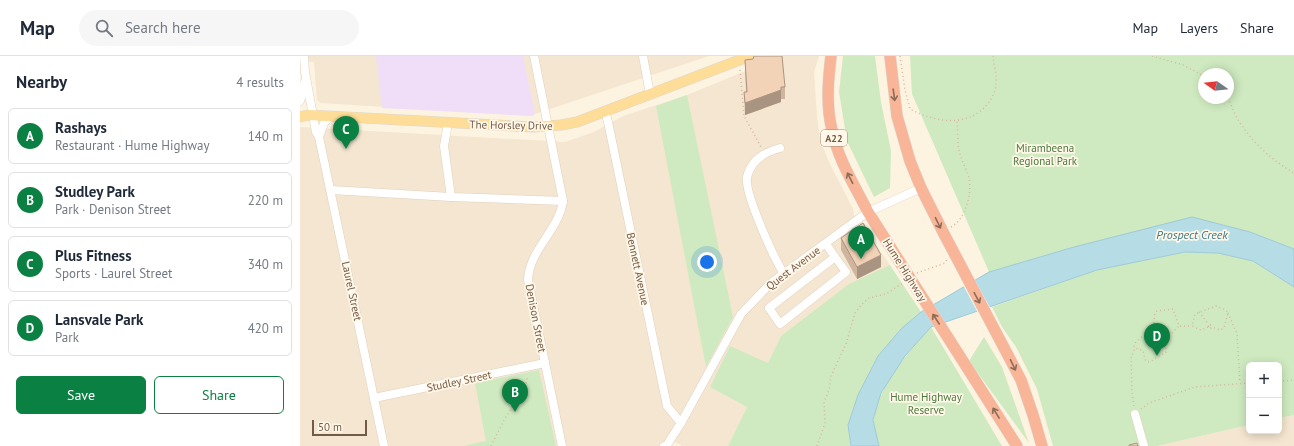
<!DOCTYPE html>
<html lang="en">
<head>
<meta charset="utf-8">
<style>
	:root { --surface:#fff; --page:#f6f6f7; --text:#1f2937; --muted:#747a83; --line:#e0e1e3; --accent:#0b8043 }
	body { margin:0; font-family:"PT Sans",sans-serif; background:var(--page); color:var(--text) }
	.controls { position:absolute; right:12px; bottom:12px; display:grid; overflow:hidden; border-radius:6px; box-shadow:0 2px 10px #0003 }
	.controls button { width:36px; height:36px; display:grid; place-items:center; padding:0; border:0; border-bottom:1px solid var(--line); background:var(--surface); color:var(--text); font:20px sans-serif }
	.compass { position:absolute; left:898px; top:12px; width:36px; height:36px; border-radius:50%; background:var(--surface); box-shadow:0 2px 10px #0003; rotate:284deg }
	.scale { position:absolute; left:12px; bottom:10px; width:55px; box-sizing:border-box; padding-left:4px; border:2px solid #745a48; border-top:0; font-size:11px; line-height:14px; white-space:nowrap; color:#745a48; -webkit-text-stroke:3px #fff7e8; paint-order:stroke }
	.you { position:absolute; left:407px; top:206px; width:14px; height:14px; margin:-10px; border:3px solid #fff; border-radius:50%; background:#1a73e8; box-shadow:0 0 0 6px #1a73e833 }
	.badge { display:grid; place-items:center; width:26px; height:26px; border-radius:50%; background:var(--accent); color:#fff; font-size:13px; font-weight:700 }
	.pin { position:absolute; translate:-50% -33px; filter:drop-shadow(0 1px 2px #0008) }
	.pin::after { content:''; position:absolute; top:21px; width:14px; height:12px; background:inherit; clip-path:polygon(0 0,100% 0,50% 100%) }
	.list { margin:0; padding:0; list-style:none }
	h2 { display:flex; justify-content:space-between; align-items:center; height:52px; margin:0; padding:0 16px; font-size:17px }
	h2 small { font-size:13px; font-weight:400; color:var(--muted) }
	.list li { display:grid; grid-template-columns:26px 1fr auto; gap:12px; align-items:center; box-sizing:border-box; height:56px; margin:0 8px 8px; padding:0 8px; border:1px solid var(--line); border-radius:6px }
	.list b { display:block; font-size:15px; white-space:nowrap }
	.list p { margin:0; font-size:13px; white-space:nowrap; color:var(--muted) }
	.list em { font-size:13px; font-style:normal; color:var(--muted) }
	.actions { display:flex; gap:8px; padding:12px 16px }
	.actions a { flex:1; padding:9px 0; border:1px solid var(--accent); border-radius:6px; text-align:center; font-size:14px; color:var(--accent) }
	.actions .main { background:var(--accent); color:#fff }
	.icon { flex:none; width:22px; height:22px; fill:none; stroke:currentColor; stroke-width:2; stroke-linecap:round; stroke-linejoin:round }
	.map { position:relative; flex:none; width:994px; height:390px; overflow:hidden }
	header { display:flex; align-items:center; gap:24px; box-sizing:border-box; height:56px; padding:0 20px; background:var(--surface); border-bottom:1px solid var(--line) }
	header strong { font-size:19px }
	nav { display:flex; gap:22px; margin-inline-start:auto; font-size:14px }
	.search { width:280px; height:36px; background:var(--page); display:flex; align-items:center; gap:10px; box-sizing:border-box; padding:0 14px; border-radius:22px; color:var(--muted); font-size:15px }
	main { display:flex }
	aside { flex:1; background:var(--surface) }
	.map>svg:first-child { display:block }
</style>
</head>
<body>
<header>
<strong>Map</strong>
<div class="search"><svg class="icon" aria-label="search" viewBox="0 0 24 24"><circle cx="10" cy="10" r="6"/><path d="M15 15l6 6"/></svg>Search here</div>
<nav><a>Map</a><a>Layers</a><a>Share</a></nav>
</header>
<main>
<aside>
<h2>Nearby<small>4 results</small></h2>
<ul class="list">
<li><span class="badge">A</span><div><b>Rashays</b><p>Restaurant · Hume Highway</p></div><em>140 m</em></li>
<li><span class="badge">B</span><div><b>Studley Park</b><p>Park · Denison Street</p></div><em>220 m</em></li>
<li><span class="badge">C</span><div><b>Plus Fitness</b><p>Sports · Laurel Street</p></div><em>340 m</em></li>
<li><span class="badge">D</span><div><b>Lansvale Park</b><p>Park</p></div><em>420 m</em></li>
</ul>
<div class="actions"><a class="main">Save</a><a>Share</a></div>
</aside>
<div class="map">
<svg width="994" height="390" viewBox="0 0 994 390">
	<rect width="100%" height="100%" fill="#fdf3e1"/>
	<g fill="#f4e6d0">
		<polygon points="0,0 409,0 235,58 232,60 21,47 17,44 14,6 0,6"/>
		<polygon points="482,0 519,0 514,16 517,61 520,83 528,104 553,153 554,160 558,168 566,175 590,209 481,280 428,390 382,390 375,386 369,390 0,390 0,71 265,86 294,76 323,60 387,39"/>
		<polygon points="994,359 994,390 857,390 949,369 949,375 979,375 979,362"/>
	</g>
	<polygon fill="#f0def9" points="76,0 223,0 235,58 232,60 82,52"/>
	<g fill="#cfeac0" fill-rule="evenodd">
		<polygon points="543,0 575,0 581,46 591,95 590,132 574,141 547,85 539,36"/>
		<path d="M610 0H994V193L950 176 774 191 689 216 612 38ZM904 18H928V42H904Z"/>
		<polygon points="387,39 433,261 406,311 356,50"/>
		<polygon points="885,196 918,197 953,205 994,231 994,359 979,362 979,309 949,309 949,369 857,390 753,390 737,333 716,291 702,271 692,251 797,214"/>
		<polygon points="590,209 621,256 602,272 578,300 558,339 548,368 551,390 428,390 447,351 410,331 430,290 468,307 481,280 549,228"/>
		<path d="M631 271 702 390H579C577 382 573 371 574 362 580 327 608 297 631 271Z"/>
		<polygon points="684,281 702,311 729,387 669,305"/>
		<polygon points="239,314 256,390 163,390 186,385 175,327"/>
	</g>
	<polygon fill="#b6dce6" stroke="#9ccbd8" points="892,161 950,176 994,193 994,231 953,205 918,197 885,196 797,214 631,271 605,300 581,337 573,364 579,390 551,390 548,369 558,339 578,300 602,272 621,256 689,216 774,191"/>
	<polygon fill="#fdf3e1" points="674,223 691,253 678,257 663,229"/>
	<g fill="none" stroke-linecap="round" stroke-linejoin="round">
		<g stroke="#e1d0bd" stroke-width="9">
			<g id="minor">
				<polyline points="4,0 5,16 16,76 19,81 84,390"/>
				<path d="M234 0 263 145C259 174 229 194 228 224L262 390"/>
				<polyline points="343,0 350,38"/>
				<polyline points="0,45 3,38 4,27"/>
				<polyline points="305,55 308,66 367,350 381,367"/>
				<polyline points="148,67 144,90 151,141"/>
				<polyline points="19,81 24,67 31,60"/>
				<path d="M480 92C465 96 451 104 447 121 444 137 474 202 484 218"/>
				<polyline points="31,134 151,141 263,145"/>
				<polyline points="526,188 535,201"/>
				<polygon points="535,201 546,216 480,268 469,252"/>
				<polyline points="74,342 245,307"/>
				<polyline points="835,358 844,390"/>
				<polyline points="364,390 367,389 381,367 441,258 471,227 568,156 621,132"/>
			</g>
		</g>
		<g stroke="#ded7d3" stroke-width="11">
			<polyline id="major" points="0,61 8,59 233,71 261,69 277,66 450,0"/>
		</g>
		<g stroke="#ded7d3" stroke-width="12">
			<g id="highway">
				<path d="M531 0C528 25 526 50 532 74 538 104 555 130 568 156L717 390"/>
				<polyline points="590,0 597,60 610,105 621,132 643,176 721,324 733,359 742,390"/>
			</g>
		</g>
		<g stroke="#d7b69c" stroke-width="1.5" stroke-dasharray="1 3" stroke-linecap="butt">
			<path d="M600 0 605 34 610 53C633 65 663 72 684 52 690 46 696 36 696 28 697 19 694 9 693 0"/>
			<polyline points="852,0 883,9 904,20"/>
			<polyline points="440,14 444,60 461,91"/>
			<path d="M928 42C931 48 933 55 937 62 951 85 970 103 994 117"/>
			<polyline points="564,169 574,184"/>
			<path d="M651 171C666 163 672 137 669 122 667 114 662 106 660 98 657 88 658 75 657 65"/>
			<polyline points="617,217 645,207 647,203"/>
			<polyline points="899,256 909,269"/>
			<polyline points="928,257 937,278 940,327"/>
			<polygon points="910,269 912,270 911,272 908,271"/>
			<polyline points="880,270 892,270"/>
			<polyline points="853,271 855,257 857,255 873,253 879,270 869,280"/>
			<polygon points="853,271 855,273 852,274 851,272"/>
			<polyline points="908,271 901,274 892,270 895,258 916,250 926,254 928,257 924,272 920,274 912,271"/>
			<path d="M851 273 836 286 834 290 835 292 842 294C845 297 843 302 847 306L851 305 866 296V291L869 280 854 273"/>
			<polyline points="979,325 994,324"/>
			<polyline points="834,350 832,338 831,302 835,292"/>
			<polyline points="841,353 849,347 895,331 949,327"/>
			<polyline points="191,390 204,364 226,329 227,322"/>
			<polyline points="517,390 525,367 524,346 529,334 531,320 546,288 555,257 561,249 569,242 586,238 603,227"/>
		</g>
		<use href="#minor" stroke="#fff" stroke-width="8"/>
		<use href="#major" stroke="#fddd98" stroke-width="10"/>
		<use href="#highway" stroke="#f8b597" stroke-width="11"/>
	</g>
	<g fill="#d0b59e">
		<polygon points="453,3 485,31 485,43 481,43 481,46 445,59 444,36 446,36 445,4"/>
		<polygon points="541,182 581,211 557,223 541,194"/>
	</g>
	<g fill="#a99481">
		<polygon points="481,31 481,46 445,59 445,47"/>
		<polygon points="581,199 581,211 557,223 557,211"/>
	</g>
	<g fill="#f2d3b8" stroke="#a99481">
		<polygon points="454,0 482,0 485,31 481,31 481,34 445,47 444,36 447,36 445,4 453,3"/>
		<polygon points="563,167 581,199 557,211 541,182"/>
		<polygon points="837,387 838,390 829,390 829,389"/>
	</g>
	<defs><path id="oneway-shaft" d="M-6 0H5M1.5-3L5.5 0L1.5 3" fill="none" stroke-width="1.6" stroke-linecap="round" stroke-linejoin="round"/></defs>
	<g stroke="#8e6c58">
		<use href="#oneway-shaft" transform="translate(594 39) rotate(82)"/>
		<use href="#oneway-shaft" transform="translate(550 122) rotate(-117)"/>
		<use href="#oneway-shaft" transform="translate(638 167) rotate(64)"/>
		<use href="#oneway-shaft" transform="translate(677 242) rotate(62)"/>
		<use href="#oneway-shaft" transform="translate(636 263) rotate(-123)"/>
		<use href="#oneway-shaft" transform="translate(713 309) rotate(64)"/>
		<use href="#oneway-shaft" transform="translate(696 357) rotate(-122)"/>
	</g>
	<g text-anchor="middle" stroke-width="3.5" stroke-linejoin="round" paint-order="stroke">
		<rect fill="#fff7e8" stroke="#9e8978" stroke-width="1" x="521" y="74" width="26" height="16" rx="3"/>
		<g font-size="10" font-weight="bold" fill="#745a48">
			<text x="534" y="86">A22</text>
		</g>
		<g font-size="11" fill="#745a48" stroke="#fff7e8">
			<text transform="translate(211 69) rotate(1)" y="4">The Horsley Drive</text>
			<text transform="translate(493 212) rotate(-37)" y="4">Quest Avenue</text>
			<text transform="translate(338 213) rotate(78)" y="4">Bennett Avenue</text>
			<text transform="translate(605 214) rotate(58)" y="4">Hume Highway</text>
			<text transform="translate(52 235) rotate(78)" y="4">Laurel Street</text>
			<text transform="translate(236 262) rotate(79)" y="4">Denison Street</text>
			<text transform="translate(159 325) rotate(-12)" y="4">Studley Street</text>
		</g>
		<g font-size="11" fill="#4d7a40" stroke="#fff7e8">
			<text x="745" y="96">Mirambeena<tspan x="745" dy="13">Regional Park</tspan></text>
			<text x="626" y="345">Hume Highway<tspan x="626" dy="13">Reserve</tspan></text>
		</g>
		<g font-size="12" font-style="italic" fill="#417988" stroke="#fff7e8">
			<text x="892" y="183">Prospect Creek</text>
		</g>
	</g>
</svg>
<div class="controls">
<button>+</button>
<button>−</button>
</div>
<svg class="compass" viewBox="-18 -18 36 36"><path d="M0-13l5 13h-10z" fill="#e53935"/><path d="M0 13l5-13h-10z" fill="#747a83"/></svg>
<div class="scale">50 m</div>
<div class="you"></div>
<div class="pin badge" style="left:561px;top:203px">A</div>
<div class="pin badge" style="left:215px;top:356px">B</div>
<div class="pin badge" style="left:46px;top:93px">C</div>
<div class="pin badge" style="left:857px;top:300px">D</div>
</div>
</main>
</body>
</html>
